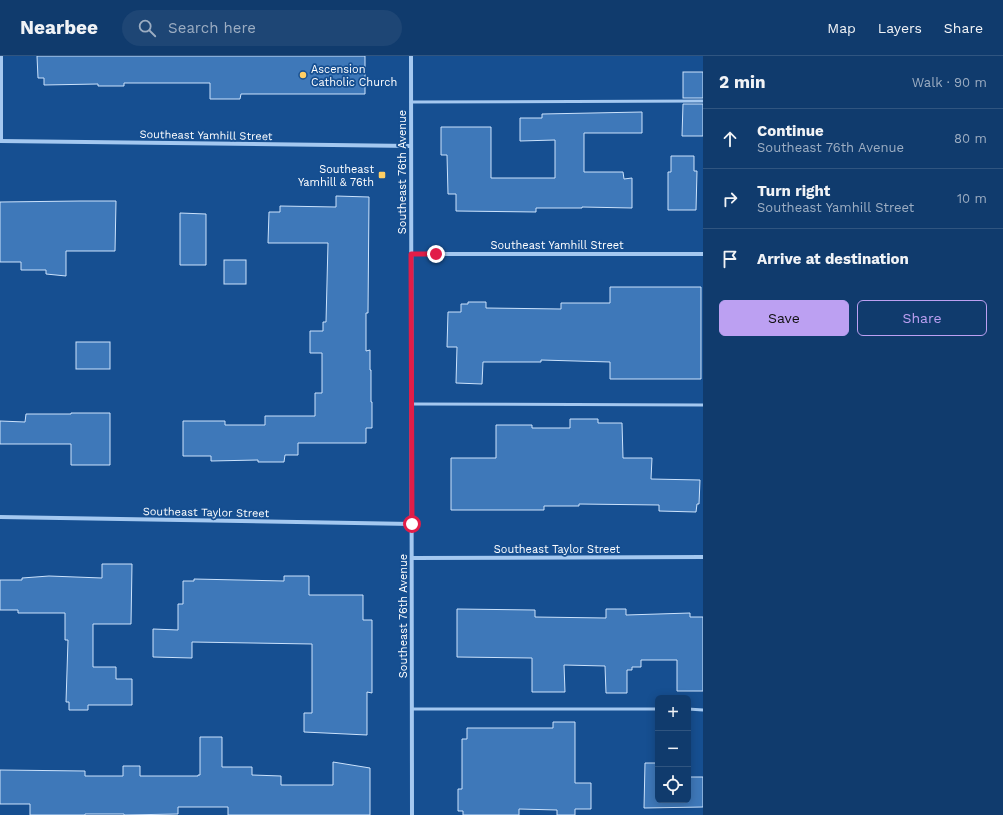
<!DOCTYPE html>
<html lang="en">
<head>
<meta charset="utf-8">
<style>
	:root { --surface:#103b6d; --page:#1e4675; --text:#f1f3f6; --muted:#9cadc2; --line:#305580; --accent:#bca0f2 }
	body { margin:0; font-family:"Work Sans",sans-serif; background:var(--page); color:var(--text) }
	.controls { position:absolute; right:12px; bottom:12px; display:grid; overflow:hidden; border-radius:6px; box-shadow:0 2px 10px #0003 }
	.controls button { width:36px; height:36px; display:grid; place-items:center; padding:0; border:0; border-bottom:1px solid var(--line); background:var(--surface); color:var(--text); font:20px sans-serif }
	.stop { position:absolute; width:12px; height:12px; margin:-9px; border:3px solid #e11d48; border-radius:50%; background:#fff }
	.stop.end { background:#e11d48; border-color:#fff; box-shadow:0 1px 4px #0008 }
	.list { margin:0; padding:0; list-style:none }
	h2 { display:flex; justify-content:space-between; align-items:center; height:52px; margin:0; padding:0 16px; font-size:17px }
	h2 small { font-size:13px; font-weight:400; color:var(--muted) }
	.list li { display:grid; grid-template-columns:26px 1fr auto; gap:12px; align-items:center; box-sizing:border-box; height:60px; padding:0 16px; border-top:1px solid var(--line) }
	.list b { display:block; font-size:15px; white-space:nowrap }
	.list p { margin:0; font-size:13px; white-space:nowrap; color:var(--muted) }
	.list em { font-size:13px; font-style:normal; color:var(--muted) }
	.actions { display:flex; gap:8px; padding:12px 16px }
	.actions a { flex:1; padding:9px 0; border:1px solid var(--accent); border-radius:6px; text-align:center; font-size:14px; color:var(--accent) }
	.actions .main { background:var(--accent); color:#111 }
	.icon { flex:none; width:22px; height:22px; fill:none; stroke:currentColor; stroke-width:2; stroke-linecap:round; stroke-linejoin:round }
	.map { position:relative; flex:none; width:703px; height:759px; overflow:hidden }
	header { display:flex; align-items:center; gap:24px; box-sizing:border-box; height:56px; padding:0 20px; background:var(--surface); border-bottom:1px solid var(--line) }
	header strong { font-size:19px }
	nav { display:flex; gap:22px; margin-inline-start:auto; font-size:14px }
	.search { width:280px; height:36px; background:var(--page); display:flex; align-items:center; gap:10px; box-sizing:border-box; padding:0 14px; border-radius:22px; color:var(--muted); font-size:15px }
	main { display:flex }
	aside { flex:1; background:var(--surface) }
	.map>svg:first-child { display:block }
</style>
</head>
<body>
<header>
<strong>Nearbee</strong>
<div class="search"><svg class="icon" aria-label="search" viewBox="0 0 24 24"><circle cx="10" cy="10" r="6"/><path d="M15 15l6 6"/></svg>Search here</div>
<nav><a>Map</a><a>Layers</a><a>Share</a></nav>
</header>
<main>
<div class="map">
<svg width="703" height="759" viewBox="0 0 703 759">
	<rect width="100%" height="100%" fill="#164f91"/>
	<g fill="#3e78b9" stroke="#cbe2fc">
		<polygon points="37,0 365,0 365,38 241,38 240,43 210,43 210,27 124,27 124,30 98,30 98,28 44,29 44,22 38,22"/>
		<rect x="683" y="16" width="20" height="26"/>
		<polygon points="683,48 703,48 703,80 682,80"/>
		<polygon points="642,56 642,77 584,77 584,116 623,116 624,123 632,122 632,152 582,151 582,152 536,152 536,156 456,155 456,138 448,138 447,99 441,99 441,71 491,71 491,122 555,122 555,84 520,85 520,62 542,62 542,58"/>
		<polygon points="671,100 694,100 694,115 697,115 696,154 668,154 668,116 671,116"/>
		<polygon points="336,140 369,141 368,257 366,257 366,295 370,294 370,314 371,314 371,346 372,346 372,372 366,372 366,387 298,387 298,399 285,399 284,406 258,406 258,404 211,405 211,400 183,400 183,365 225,365 225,369 265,369 265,360 315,360 315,337 322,337 322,297 310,297 310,275 323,275 323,266 326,266 328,187 268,187 269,156 280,156 280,150 336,151"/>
		<polygon points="80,145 116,145 115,195 66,195 66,220 46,218 46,214 21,214 21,206 0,206 0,146"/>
		<polygon points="180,157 206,158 206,209 180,209"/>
		<rect x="224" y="204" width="22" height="24"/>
		<polygon points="610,231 701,231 701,323 610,323 610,306 541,304 541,306 483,306 482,328 456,327 457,291 447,291 448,256 461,256 461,248 468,248 468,246 486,246 486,252 561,253 561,247 610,247"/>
		<rect x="76" y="286" width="34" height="27"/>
		<polygon points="71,357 110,357 110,409 71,409 71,388 0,388 0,365 25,366 26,358 71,358"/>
		<polygon points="570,363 598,363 598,367 622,367 623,402 652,402 651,423 700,424 699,448 697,448 696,456 659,455 659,449 579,448 579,450 544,450 544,454 451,454 451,402 496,402 496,369 532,369 532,372 570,372"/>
		<polygon points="102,508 132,508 131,568 93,568 93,611 116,611 116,623 132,623 132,649 88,649 88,654 69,654 69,646 66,646 68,584 65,584 65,557 18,557 18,554 0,554 0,524 22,524 22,522 49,520 102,522"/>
		<polygon points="284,520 309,520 309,539 363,539 363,564 372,564 372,637 367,636 367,679 304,676 304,657 312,657 312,588 192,586 192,602 153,601 153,573 178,574 178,548 183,548 183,525 194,525 194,523 284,525"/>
		<polygon points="457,553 535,554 535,561 606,562 606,553 626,553 626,559 690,557 690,561 703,561 703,635 677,635 677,604 641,604 641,611 632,611 632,614 627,614 627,637 606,637 605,610 564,609 565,636 532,636 532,602 457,601"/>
		<polygon points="553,666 575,666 575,727 591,727 591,753 575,753 575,759 557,759 557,754 519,753 519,759 463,759 463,755 458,755 458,733 462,733 462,683 467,683 467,672 553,672"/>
		<polygon points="657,675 658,675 658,744 688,744 688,675 688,721 703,721 703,751 644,752 645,707 657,707"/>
		<polygon points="200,681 222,681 222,711 252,711 252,719 281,720 281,729 333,729 333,706 370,712 370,759 228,759 228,751 178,751 178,758 124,759 124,758 85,758 85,759 30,759 30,748 0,748 0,714 85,715 85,720 123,720 123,710 140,710 140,720 198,720 198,719 200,719"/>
	</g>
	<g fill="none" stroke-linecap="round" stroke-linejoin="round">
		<g stroke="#a4c8f0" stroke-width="3">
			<polyline points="411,46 703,45"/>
			<polyline points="411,348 703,349"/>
			<polyline points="412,653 658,653"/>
			<polyline points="688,653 703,654"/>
		</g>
		<g stroke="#a4c8f0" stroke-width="4">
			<polyline points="1,0 1,85"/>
			<polyline points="411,0 412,759"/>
			<polyline points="0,85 411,90"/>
			<polyline points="411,198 703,198"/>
			<polyline points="0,461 412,468"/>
			<polyline points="412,502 703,501"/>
		</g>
	</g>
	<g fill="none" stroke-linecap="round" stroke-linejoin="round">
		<polyline stroke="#e11d48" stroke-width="5" points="412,468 411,198 436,198"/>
	</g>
	<g fill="#ffce63" stroke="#164f91" stroke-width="1.5">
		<circle cx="303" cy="19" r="4"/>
		<rect x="378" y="115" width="8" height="8" rx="2"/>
	</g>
	<g text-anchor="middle" stroke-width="3.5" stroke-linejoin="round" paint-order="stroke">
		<g font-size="11" fill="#fff" stroke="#164f91" text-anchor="start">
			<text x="311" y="17">Ascension<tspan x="311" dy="13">Catholic Church</tspan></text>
			<text x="374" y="117" text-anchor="end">Southeast<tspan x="374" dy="13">Yamhill &amp; 76th</tspan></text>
		</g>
		<g font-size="11" fill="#fff" stroke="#164f91">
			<text transform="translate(206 79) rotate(1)" y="4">Southeast Yamhill Street</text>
			<text transform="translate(402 116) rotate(-90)" y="4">Southeast 76th Avenue</text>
			<text x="557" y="193">Southeast Yamhill Street</text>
			<text transform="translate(206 456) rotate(1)" y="4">Southeast Taylor Street</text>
			<text x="557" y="497">Southeast Taylor Street</text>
			<text transform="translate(403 560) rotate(-90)" y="4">Southeast 76th Avenue</text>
		</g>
	</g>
</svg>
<div class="controls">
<button>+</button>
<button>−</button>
<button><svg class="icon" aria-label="locate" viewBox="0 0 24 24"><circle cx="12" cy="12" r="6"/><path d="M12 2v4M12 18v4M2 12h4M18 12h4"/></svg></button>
</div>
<div class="stop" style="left:412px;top:468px"></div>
<div class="stop end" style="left:436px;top:198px"></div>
</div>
<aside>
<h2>2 min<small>Walk · 90 m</small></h2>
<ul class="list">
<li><svg class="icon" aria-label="ahead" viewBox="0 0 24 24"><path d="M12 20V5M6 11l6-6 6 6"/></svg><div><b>Continue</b><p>Southeast 76th Avenue</p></div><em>80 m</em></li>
<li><svg class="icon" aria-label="right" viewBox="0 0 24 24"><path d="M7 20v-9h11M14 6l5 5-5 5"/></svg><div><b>Turn right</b><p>Southeast Yamhill Street</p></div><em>10 m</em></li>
<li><svg class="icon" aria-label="arrive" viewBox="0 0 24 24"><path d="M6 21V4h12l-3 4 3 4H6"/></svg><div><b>Arrive at destination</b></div></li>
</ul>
<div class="actions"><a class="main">Save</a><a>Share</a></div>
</aside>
</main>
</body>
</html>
